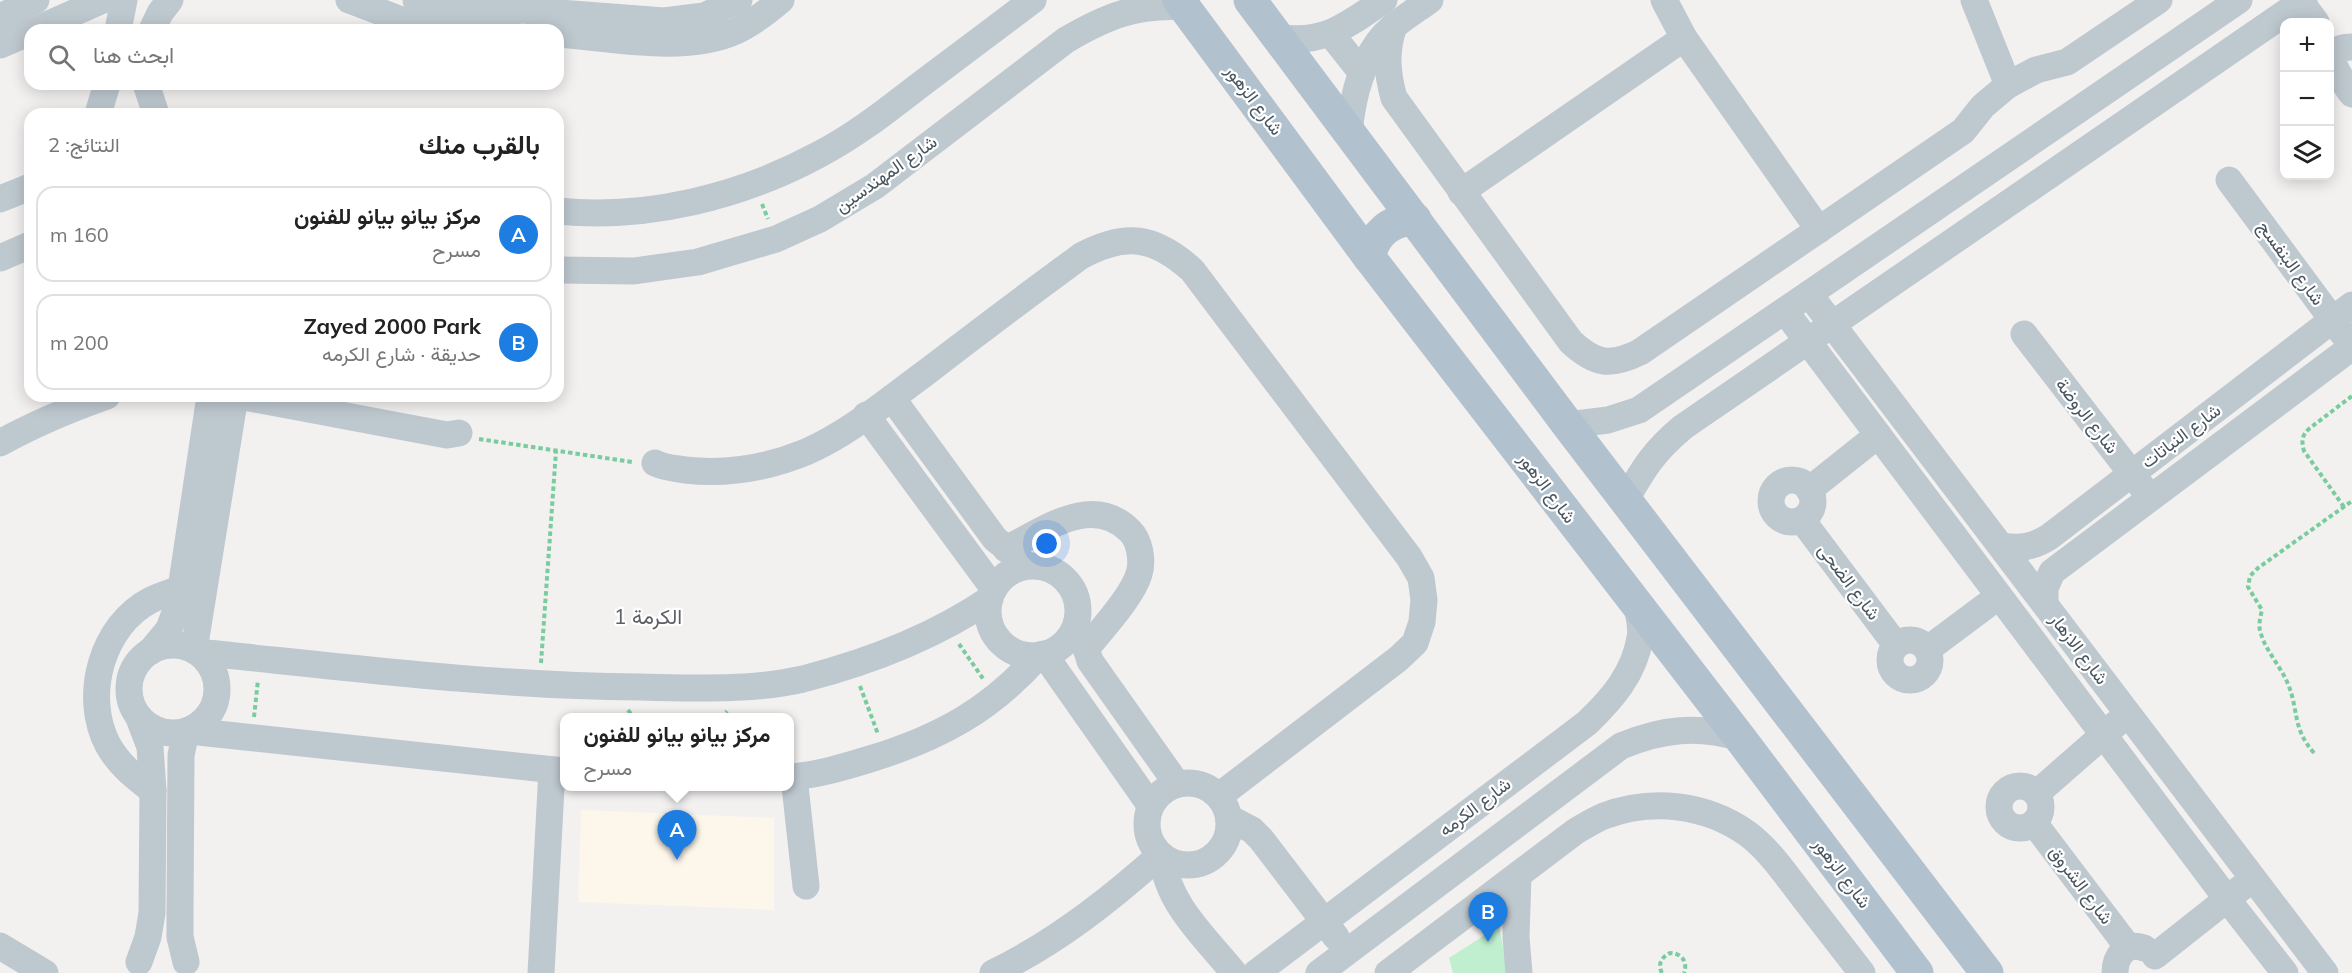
<!DOCTYPE html>
<html lang="ar">
<head>
<meta charset="utf-8">
<style>
	:root { --surface:#fff; --page:#f6f6f6; --text:#222; --muted:#767676; --line:#e0e0e0; --accent:#1d7de0 }
	body { margin:0; font-family:Mulish,Vazirmatn,sans-serif; background:var(--page); color:var(--text); direction:rtl }
	.controls { position:absolute; right:18px; top:18px; display:grid; overflow:hidden; border-radius:12px; box-shadow:0 3px 15px #0003 }
	.controls button { width:54px; height:54px; display:grid; place-items:center; padding:0; border:0; border-bottom:2px solid var(--line); background:var(--surface); color:var(--text); font:30px sans-serif }
	.you { position:absolute; left:1047px; top:544px; width:21px; height:21px; margin:-15px; border:4px solid #fff; border-radius:50%; background:#1a73e8; box-shadow:0 0 0 9px #1a73e833 }
	.badge { display:grid; place-items:center; width:39px; height:39px; border-radius:50%; background:var(--accent); color:#fff; font-size:20px; font-weight:700 }
	.pin { position:absolute; translate:-50% -50px; filter:drop-shadow(0 2px 3px #0008) }
	.pin::after { content:''; position:absolute; top:32px; width:21px; height:18px; background:inherit; clip-path:polygon(0 0,100% 0,50% 100%) }
	.popup { position:absolute; left:560px; top:713px; width:234px; height:78px; box-sizing:border-box; display:grid; place-content:center; border-radius:12px; background:var(--surface); filter:drop-shadow(0 2px 4px #0005); font-size:20px; white-space:nowrap; color:var(--muted) }
	.popup b { font-size:22px; color:var(--text) }
	.popup::after { content:''; position:absolute; left:50%; top:100%; margin-left:-12px; border:12px solid transparent; border-top-color:var(--surface) }
	.list { margin:0; padding:0; list-style:none }
	h2 { display:flex; justify-content:space-between; align-items:center; height:78px; margin:0; padding:0 24px; font-size:26px }
	h2 small { font-size:20px; font-weight:400; color:var(--muted) }
	.list li { display:grid; grid-template-columns:39px 1fr auto; gap:18px; align-items:center; box-sizing:border-box; height:96px; margin:0 12px 12px; padding:0 12px; border:2px solid var(--line); border-radius:18px }
	.list b { display:block; font-size:22px; white-space:nowrap }
	.list p { margin:0; font-size:20px; white-space:nowrap; color:var(--muted) }
	.list em { font-size:20px; font-style:normal; color:var(--muted) }
	.icon { flex:none; width:33px; height:33px; fill:none; stroke:currentColor; stroke-width:2; stroke-linecap:round; stroke-linejoin:round }
	.map { position:relative; flex:none; width:2352px; height:973px; overflow:hidden; direction:ltr }
	.search { position:absolute; background:var(--surface); box-shadow:0 3px 15px #0003; left:24px; top:24px; width:540px; height:66px; display:flex; align-items:center; gap:15px; box-sizing:border-box; padding:0 21px; border-radius:18px; color:var(--muted); font-size:22px }
	.panel { position:absolute; background:var(--surface); box-shadow:0 3px 15px #0003; left:24px; top:108px; width:540px; height:294px; border-radius:18px; direction:rtl }
	.map>svg:first-child { display:block }
</style>
</head>
<body>
<div class="map">
<svg width="2352" height="973" viewBox="0 0 2352 973">
	<rect width="100%" height="100%" fill="#f3f0f0"/>
	<polygon fill="#fcf6eb" points="581,810 774,818 774,910 578,902"/>
	<polygon fill="#c0efd0" points="1499,926 1508,973 1453,973 1449,958"/>
	<g fill="none" stroke-linecap="round" stroke-linejoin="round">
		<g stroke="#79cc9e" stroke-width="4" stroke-dasharray="4.5 3" stroke-linecap="butt">
			<polyline points="762,204 768,219"/>
			<polyline points="479,439 632,462"/>
			<path d="M2344 507 2304 451C2301 440 2302 435 2310 428L2352 396"/>
			<polyline points="959,644 984,680"/>
			<polyline points="541,663 556,451"/>
			<polyline points="860,686 878,734"/>
			<polyline points="628,710 634,718"/>
			<polyline points="254,717 258,680"/>
			<polyline points="721,718 727,711"/>
			<path d="M2314 753C2292 728 2299 711 2288 684 2281 667 2266 651 2261 634 2258 626 2260 618 2262 610L2248 587 2250 576 2258 568 2352 501"/>
			<path d="M1662 973C1657 964 1662 957 1670 953 1682 953 1688 962 1684 973"/>
		</g>
		<g stroke="#bec8cf" stroke-width="27">
			<polyline points="349,0 399,19 427,24 509,30"/>
			<polyline points="416,0 456,5 664,21 704,16 739,0"/>
			<polyline points="1664,0 1684,38 1819,230"/>
			<polyline points="1974,0 2008,85"/>
			<polyline points="2301,2 2316,22"/>
			<polyline points="0,17 36,0"/>
			<path d="M1394 26C1385 51 1387 73 1394 98L1571 342C1595 364 1610 367 1640 352L1963 131 1983 106 2008 85 2036 70 2067 62 2159 0"/>
			<polyline points="35,30 103,0"/>
			<polyline points="118,30 124,0"/>
			<polyline points="152,30 160,13 170,0"/>
			<path d="M558 34C611 38 686 54 736 31 753 23 767 12 781 0"/>
			<polyline points="1331,34 1362,73"/>
			<path d="M1278 37C1324 45 1347 25 1384 0"/>
			<polyline points="0,45 30,32"/>
			<path d="M2352 47C2315 47 2342 80 2352 94"/>
			<polyline points="146,84 156,114"/>
			<polyline points="98,114 107,84"/>
			<path d="M1349 134C1352 99 1360 61 1385 34 1398 21 1415 11 1430 0"/>
			<polyline points="2229,180 2343,334"/>
			<polyline points="1461,192 1684,38"/>
			<polyline points="0,199 30,187"/>
			<path d="M558 211C646 220 740 197 818 155 853 137 885 112 916 88 955 59 994 29 1033 0"/>
			<polyline points="0,258 30,245"/>
			<path d="M558 270 634 271 698 262 776 239 820 219 875 186 1066 40C1107 16 1137 4 1185 7"/>
			<polyline points="1809,294 2325,973"/>
			<polyline points="1785,311 2227,899 2285,973"/>
			<polyline points="2024,334 2142,487"/>
			<polyline points="239,396 447,435 459,433"/>
			<polyline points="892,398 995,539 1020,559"/>
			<polyline points="866,415 994,589"/>
			<polyline points="1568,425 1608,420 1639,410 2239,0"/>
			<path d="M0 443C34 424 70 409 107 396"/>
			<path d="M655 463C665 468 675 468 685 470 728 475 767 468 806 452 848 434 887 401 924 374 976 334 1028 295 1081 256 1126 232 1154 236 1192 270L1409 557 1421 578 1424 600 1422 622 1415 643 1398 659 1219 796"/>
			<circle cx="1792" cy="501" r="21"/>
			<polyline points="1809,490 1878,435"/>
			<path d="M1626 499C1644 468 1654 451 1683 427L2304 0"/>
			<polyline points="1802,520 1896,645"/>
			<path d="M2002 546C2021 549 2033 547 2049 537L2352 305"/>
			<path d="M1006 549C1045 530 1092 493 1130 531 1140 541 1143 561 1139 574 1132 597 1101 630 1086 649"/>
			<circle cx="1033" cy="611" r="45"/>
			<polyline points="2045,604 2045,588 2052,572 2352,347"/>
			<polyline points="1082,634 1090,661 1177,784"/>
			<circle cx="1910" cy="660" r="20"/>
			<circle cx="173" cy="689" r="44"/>
			<polyline points="1928,649 1999,596"/>
			<polyline points="194,650 235,396"/>
			<polyline points="150,652 169,629 179,602 210,396"/>
			<path d="M197 652C344 667 492 686 640 687 693 688 751 691 803 679 869 662 934 637 990 599"/>
			<polyline points="1044,654 1150,805"/>
			<polyline points="189,731 564,771"/>
			<polyline points="186,732 181,755 180,912 180,937 186,962"/>
			<path d="M789 777C817 775 844 767 870 759 939 738 991 710 1039 655"/>
			<polyline points="794,777 806,886"/>
			<circle cx="1188" cy="824" r="41"/>
			<circle cx="2020" cy="807" r="21"/>
			<path d="M153 791C135 777 119 765 108 745 82 696 102 625 151 600 161 595 172 592 182 588"/>
			<polyline points="2037,793 2116,724"/>
			<polyline points="1229,818 1252,830 1261,839 1336,937"/>
			<polyline points="2034,823 2128,947"/>
			<path d="M1163 858C1166 903 1207 939 1234 973"/>
			<polyline points="1518,875 1516,937 1519,973"/>
			<polyline points="0,946 45,973"/>
			<polyline points="2155,956 2241,888"/>
			<polyline points="139,962 148,937 152,913 153,791 150,747 139,718"/>
			<polyline points="541,973 552,770"/>
			<path d="M993 973C1055 943 1109 901 1160 855"/>
			<path d="M1256 973 1587 723C1612 699 1634 674 1640 638 1642 629 1639 616 1637 606"/>
			<path d="M1319 973 1621 746C1662 729 1698 725 1740 738"/>
			<path d="M1388 973 1576 831C1585 826 1594 820 1604 816 1652 798 1706 804 1748 834 1769 850 1784 872 1800 893 1820 919 1841 946 1862 973"/>
			<path d="M2115 973C2115 956 2126 941 2144 948"/>
		</g>
		<g stroke="#b1c1ce" stroke-width="33">
			<polyline points="1179,0 1369,257 1740,738 1917,973"/>
			<polyline points="1250,0 1568,425 1987,973"/>
			<path d="M1369 257C1375 233 1390 220 1415 219"/>
		</g>
	</g>
	<g text-anchor="middle" stroke-width="4.5" stroke-linejoin="round" paint-order="stroke">
		<g font-size="18" fill="#48555e" stroke="#fff">
			<text transform="translate(1254 100) rotate(53)" y="6">شارع الزهور</text>
			<text transform="translate(886 174) rotate(-35)" y="6">شارع المهندسين</text>
			<text transform="translate(2291 263) rotate(54)" y="6">شارع البنفسج</text>
			<text transform="translate(2087 416) rotate(52)" y="6">شارع الروضة</text>
			<text transform="translate(2181 436) rotate(-37)" y="6">شارع النباتات</text>
			<text transform="translate(1547 488) rotate(53)" y="6">شارع الزهور</text>
			<text transform="translate(1849 582) rotate(53)" y="6">شارع الضحى</text>
			<text transform="translate(2079 649) rotate(53)" y="6">شارع الازهار</text>
			<text transform="translate(1475 807) rotate(-37)" y="6">شارع الكرمه</text>
			<text transform="translate(1842 873) rotate(53)" y="6">شارع الزهور</text>
			<text transform="translate(2081 885) rotate(53)" y="6">شارع الشروق</text>
		</g>
		<g font-size="21" fill="#5d6165" stroke="#fff">
			<text x="648" y="624">الكرمة 1</text>
		</g>
	</g>
</svg>
<div class="controls">
<button>+</button>
<button>−</button>
<button><svg class="icon" aria-label="layers" viewBox="0 0 24 24"><path d="M12 4l9 5-9 5-9-5zM3 14l9 5 9-5"/></svg></button>
</div>
<div class="you"></div>
<div class="pin badge" style="left:677px;top:860px">A</div>
<div class="popup"><b>مركز بيانو بيانو للفنون</b>مسرح</div>
<div class="pin badge" style="left:1488px;top:942px">B</div>
<div class="search"><svg class="icon" aria-label="search" viewBox="0 0 24 24"><circle cx="10" cy="10" r="6"/><path d="M15 15l6 6"/></svg>ابحث هنا</div>
<section class="panel">
<h2>بالقرب منك<small>النتائج: 2</small></h2>
<ul class="list">
<li><span class="badge">A</span><div><b>مركز بيانو بيانو للفنون</b><p>مسرح</p></div><em>160 m</em></li>
<li><span class="badge">B</span><div><b>Zayed 2000 Park</b><p>حديقة · شارع الكرمه</p></div><em>200 m</em></li>
</ul>
</section>
</div>
</body>
</html>
